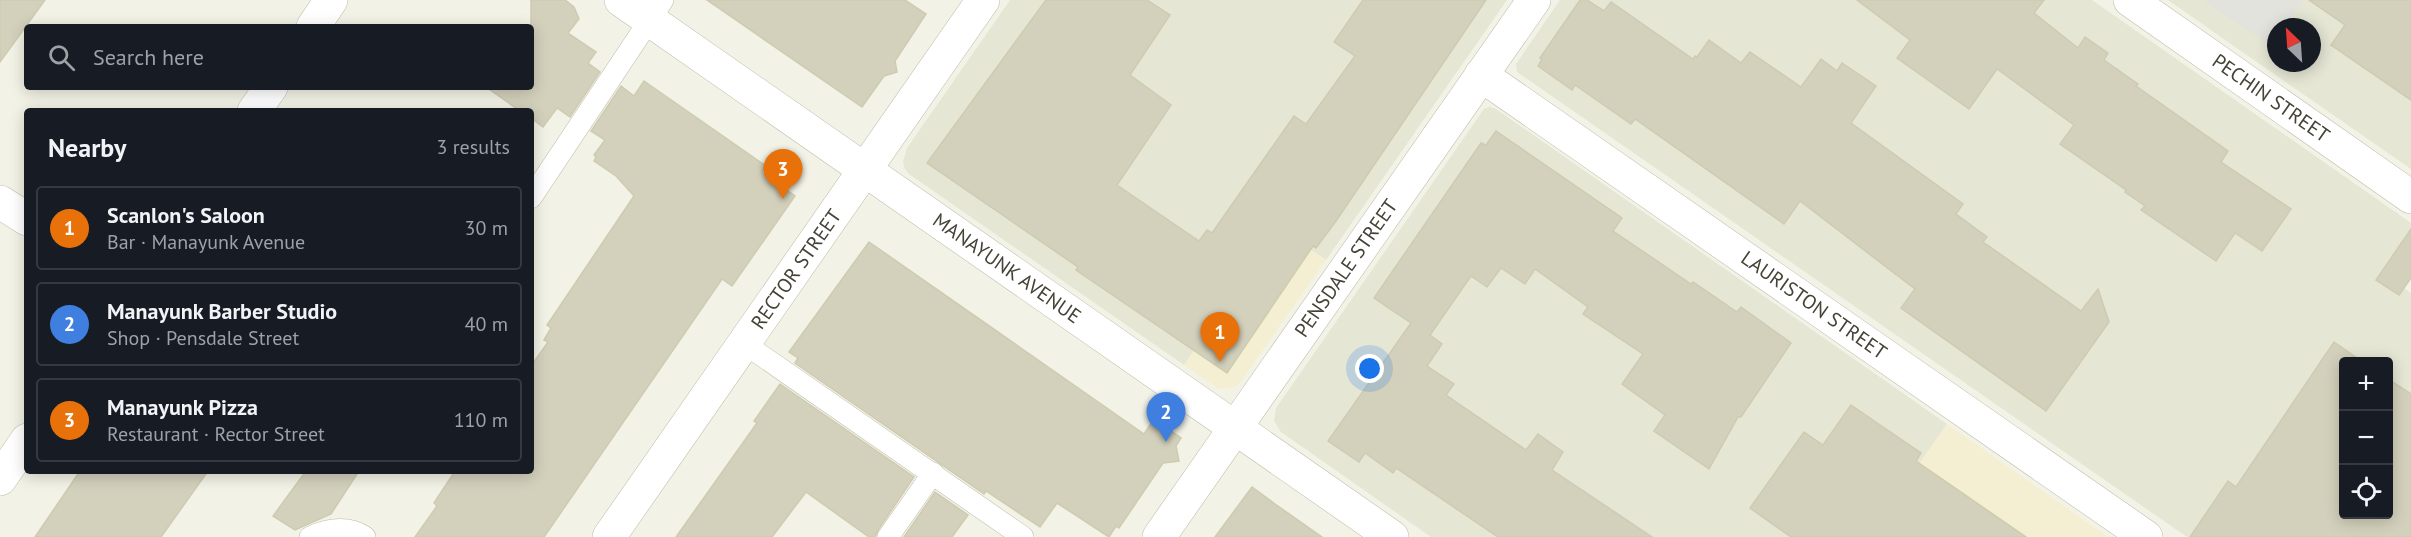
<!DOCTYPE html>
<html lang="en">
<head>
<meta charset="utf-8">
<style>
	:root { --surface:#171b24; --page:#242831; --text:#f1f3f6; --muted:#9ea1a6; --line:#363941; --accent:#2563eb }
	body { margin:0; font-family:"PT Sans",sans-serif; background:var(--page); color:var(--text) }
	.controls { position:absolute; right:18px; bottom:18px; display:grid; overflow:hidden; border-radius:6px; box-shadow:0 3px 15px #0003 }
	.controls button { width:54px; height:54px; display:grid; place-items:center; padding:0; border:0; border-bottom:2px solid var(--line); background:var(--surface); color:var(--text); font:30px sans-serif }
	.compass { position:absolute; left:2267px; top:18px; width:54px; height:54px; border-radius:50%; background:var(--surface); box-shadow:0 3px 15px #0003; rotate:335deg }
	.you { position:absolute; left:1370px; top:369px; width:21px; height:21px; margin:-15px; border:4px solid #fff; border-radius:50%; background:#1a73e8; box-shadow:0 0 0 9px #1a73e833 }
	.badge { display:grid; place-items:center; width:39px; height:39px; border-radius:50%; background:var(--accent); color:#fff; font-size:20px; font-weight:700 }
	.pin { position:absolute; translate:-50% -50px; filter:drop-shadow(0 2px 3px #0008) }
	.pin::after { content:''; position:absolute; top:32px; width:21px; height:18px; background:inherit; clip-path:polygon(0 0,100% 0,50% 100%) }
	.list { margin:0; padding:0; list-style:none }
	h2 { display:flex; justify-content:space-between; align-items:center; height:78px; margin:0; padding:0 24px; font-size:26px }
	h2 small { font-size:20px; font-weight:400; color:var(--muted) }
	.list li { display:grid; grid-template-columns:39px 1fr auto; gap:18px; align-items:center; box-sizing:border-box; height:84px; margin:0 12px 12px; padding:0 12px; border:2px solid var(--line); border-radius:6px }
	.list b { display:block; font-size:22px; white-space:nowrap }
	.list p { margin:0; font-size:20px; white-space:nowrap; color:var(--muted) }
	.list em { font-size:20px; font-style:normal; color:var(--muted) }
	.icon { flex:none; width:33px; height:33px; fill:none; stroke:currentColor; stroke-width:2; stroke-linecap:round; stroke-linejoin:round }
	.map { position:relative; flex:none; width:2411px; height:537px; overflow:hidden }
	.search { position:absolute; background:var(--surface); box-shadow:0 3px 15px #0003; left:24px; top:24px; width:510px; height:66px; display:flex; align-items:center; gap:15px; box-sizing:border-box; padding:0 21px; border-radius:6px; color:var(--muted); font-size:22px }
	.panel { position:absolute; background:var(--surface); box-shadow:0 3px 15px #0003; left:24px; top:108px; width:510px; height:366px; border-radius:6px }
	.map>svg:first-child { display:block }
</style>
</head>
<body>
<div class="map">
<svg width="2411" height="537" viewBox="0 0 2411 537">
	<rect width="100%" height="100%" fill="#f2f2e6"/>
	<g fill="#e6e6d5" fill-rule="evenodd">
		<polygon points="1010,0 1507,0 1326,260 1279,229 1184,365 909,174 905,169 903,162 907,148"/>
		<path d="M1560 0H2092L2411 223V278L2404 288 2411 293V537H2187L1517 72 1516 64ZM2344 362H2388V514H2344Z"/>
		<path d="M2168 0H2411V169L2238 49ZM2276 27H2312V63H2276Z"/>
		<polygon points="1489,107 1496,109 1947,424 1868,537 1431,537 1281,432 1274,421 1276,408 1484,109"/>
	</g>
	<g fill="#f4efd2">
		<polygon points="1278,229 1326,260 1240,383 1233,388 1219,389 1184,365"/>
		<polygon points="1947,424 2108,537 1868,537"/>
	</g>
	<polygon fill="#e3e3de" points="2207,0 2304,0 2284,27 2276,27 2276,37 2270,45 2205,2"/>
	<g fill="#d3d1bc" stroke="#cecbb0" stroke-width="1.5">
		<polygon points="0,0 45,0 0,62"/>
		<polygon points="531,0 565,0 574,7 579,19 568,33 596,52 588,63 600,72 570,117 557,108 543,127 531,118 531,111 520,111 486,87 531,87"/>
		<polygon points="707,0 905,0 926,14 895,61 897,72 884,76 862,107"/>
		<polygon points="1046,0 1147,0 1170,15 1130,75 1171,105 1117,185 1199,241 1207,230 1212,233 1294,116 1306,124 1355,56 1334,42 1363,0 1486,0 1336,221 1316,248 1313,246 1227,373 1076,270 1078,267 927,163"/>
		<polygon points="1580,0 1587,0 1604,11 1611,2 1693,59 1695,56 1697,57 1709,40 1741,63 1750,52 1801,87 1821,59 1837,71 1842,63 1876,86 1851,123 1963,204 1956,214 1987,237 1983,242 2081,311 2098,289 2109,322 2046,411 1901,308 1915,289 1800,201 1784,224 1635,119 1631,124 1575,85 1572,90 1538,66 1542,59 1540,58"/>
		<polygon points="1857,0 2044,0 2034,13 2078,48 2085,37 2108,53 2104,60 2138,84 2136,86 2228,151 2221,162 2291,209 2262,251 2235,233 2216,261 2141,210 2145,206 2125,192 2126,190 2060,144 2074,125 1997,69 1969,109 1897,58 1910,40"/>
		<polygon points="2309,0 2411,0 2411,100 2331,45 2345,25"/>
		<polygon points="644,81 766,166 762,173 795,196 732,286 722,279 544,537 415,537 437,506 434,503 455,471 531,471 531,366 548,342 544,340 551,328 547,325 634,196 616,176 594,161 596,157 594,155 605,140 591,131 621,86 634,96"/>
		<polygon points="1496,131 1622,218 1613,231 1691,284 1693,282 1737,312 1741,307 1791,343 1741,417 1738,417 1709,469 1654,431 1665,415 1622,384 1643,354 1583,314 1588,307 1535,269 1525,284 1501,268 1487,287 1471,276 1430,335 1442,344 1427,366 1454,384 1446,395 1526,450 1538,434 1563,452 1552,470 1652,537 1498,537 1396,468 1393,473 1365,453 1359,462 1328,441 1411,323 1374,298 1481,143 1486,145"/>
		<polygon points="2411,229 2411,278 2399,295 2376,280"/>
		<polygon points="869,242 1144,434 1154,419 1181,438 1176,446 1179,461 1163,463 1119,528 1116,526 1109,537 1057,503 1040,527 986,491 984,494 795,363 798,358 789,352"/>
		<polygon points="2334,342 2363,362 2343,362 2343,514 2388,514 2388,379 2411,394 2411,537 2190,537 2228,481 2236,487"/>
		<polygon points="780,384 914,477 878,530 875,537 869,537 806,492 772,537 676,537 757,423 754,421"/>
		<polygon points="1851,405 1921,453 1916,461 2026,537 1791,537 1750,508 1804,432 1823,445"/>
		<polygon points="80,471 208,471 161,537 35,537"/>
		<polygon points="306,471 359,471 331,514 295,530 273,516"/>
		<polygon points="1252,487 1275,504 1322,537 1215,537"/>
		<polygon points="935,492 968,515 952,537 904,537"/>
	</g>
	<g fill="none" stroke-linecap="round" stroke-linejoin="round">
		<g stroke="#bdbda9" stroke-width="22">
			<g id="service">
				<polyline points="531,198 663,0"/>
				<polyline points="745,344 1023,537"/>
				<path d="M310 537C328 529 347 525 365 537"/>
				<polyline points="888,537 933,473"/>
			</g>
		</g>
		<g stroke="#bdbda9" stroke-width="34">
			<g id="minor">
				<polyline points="2130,0 2411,197"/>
				<polyline points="313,27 331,0"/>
				<polyline points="1481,75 2146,537"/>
				<polyline points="254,111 271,87"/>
				<polyline points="0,202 27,219"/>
				<polyline points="0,479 27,440"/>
				<polyline points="609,537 983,0"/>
				<polyline points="1159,537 1534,0"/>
			</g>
		</g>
		<g stroke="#bdbda9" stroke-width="34">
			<polyline id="tertiary" points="621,0 1392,537"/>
		</g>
		<use href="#service" stroke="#fff" stroke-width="21"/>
		<use href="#minor" stroke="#fff" stroke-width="33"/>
		<use href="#tertiary" stroke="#fff" stroke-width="33"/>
	</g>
	<g text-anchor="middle" stroke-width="4.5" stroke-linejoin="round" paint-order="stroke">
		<g font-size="20" fill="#454336" stroke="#fff">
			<text transform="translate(2271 98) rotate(35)" y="7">PECHIN STREET</text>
			<text transform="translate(1007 268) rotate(35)" y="7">MANAYUNK AVENUE</text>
			<text transform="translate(1346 268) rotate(-55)" y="7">PENSDALE STREET</text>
			<text transform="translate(796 269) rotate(-55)" y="7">RECTOR STREET</text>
			<text transform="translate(1814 305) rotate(35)" y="7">LAURISTON STREET</text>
		</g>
	</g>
</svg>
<div class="controls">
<button>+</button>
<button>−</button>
<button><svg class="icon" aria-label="locate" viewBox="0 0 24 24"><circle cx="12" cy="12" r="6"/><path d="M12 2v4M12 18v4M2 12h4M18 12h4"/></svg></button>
</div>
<svg class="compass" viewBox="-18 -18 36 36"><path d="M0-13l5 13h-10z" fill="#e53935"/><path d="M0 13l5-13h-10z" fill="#9ea1a6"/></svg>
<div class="you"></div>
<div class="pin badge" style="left:1220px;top:362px;background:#e8710a">1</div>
<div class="pin badge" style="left:1166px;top:442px;background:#3f7fe0">2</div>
<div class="pin badge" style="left:783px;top:199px;background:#e8710a">3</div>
<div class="search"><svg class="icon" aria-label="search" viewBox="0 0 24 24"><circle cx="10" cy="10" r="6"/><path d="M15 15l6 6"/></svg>Search here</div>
<section class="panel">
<h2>Nearby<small>3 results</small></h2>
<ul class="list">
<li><span class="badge" style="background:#e8710a">1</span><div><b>Scanlon's Saloon</b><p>Bar · Manayunk Avenue</p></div><em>30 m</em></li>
<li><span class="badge" style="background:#3f7fe0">2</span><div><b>Manayunk Barber Studio</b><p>Shop · Pensdale Street</p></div><em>40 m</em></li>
<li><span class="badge" style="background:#e8710a">3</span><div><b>Manayunk Pizza</b><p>Restaurant · Rector Street</p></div><em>110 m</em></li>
</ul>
</section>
</div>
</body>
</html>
